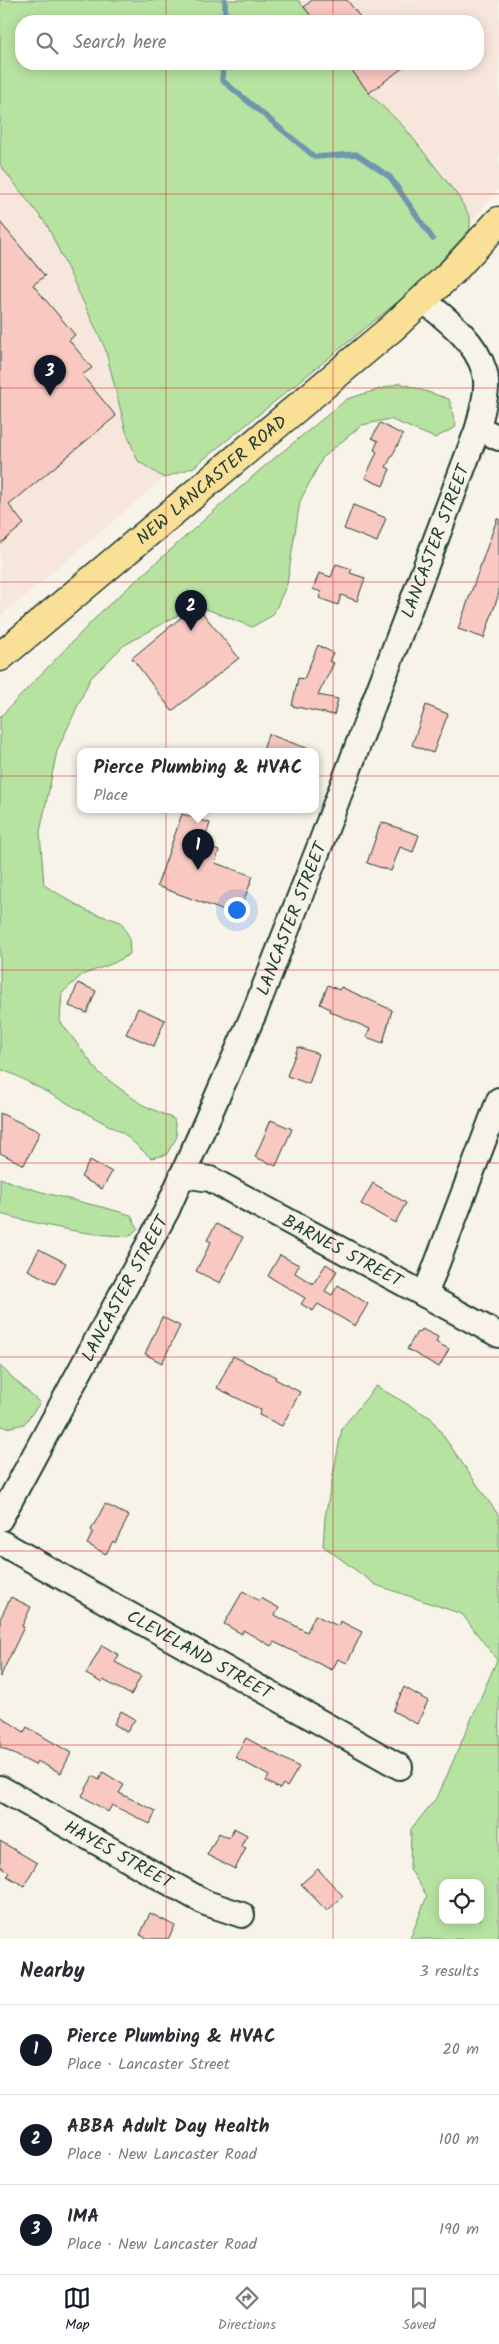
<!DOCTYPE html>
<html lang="en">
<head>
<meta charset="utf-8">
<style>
	:root { --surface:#fff; --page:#f7f7f7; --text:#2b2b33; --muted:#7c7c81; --line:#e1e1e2; --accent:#111827 }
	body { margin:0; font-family:Kalam,sans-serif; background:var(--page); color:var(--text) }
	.controls { position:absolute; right:15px; bottom:15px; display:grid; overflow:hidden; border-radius:10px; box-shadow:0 2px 12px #0003 }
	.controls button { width:45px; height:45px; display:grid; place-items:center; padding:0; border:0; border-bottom:1px solid var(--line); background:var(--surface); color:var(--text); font:25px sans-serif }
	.you { position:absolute; left:236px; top:909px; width:18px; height:18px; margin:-12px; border:4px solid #fff; border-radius:50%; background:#1a73e8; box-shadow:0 0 0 8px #1a73e833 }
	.badge { display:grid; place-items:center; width:32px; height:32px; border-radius:50%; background:var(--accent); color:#fff; font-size:16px; font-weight:700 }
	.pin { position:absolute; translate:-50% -41px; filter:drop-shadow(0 1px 2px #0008) }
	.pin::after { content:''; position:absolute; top:26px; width:18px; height:15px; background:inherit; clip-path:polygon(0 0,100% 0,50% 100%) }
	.popup { position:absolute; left:77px; top:748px; width:242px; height:65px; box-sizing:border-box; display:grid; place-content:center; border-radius:10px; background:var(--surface); filter:drop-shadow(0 1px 4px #0005); font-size:16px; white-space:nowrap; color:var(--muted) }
	.popup b { font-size:19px; color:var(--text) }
	.popup::after { content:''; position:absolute; left:50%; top:100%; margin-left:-10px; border:10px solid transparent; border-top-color:var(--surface) }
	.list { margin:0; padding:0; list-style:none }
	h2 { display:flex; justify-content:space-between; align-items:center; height:65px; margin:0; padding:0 20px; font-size:21px }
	h2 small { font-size:16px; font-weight:400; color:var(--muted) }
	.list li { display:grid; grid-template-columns:32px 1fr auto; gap:15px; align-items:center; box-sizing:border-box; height:90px; padding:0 20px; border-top:1px solid var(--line) }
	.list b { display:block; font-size:19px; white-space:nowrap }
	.list p { margin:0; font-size:16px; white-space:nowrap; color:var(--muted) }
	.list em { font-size:16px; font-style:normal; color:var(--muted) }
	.icon { flex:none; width:28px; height:28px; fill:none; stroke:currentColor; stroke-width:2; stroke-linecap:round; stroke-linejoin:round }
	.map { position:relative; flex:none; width:499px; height:1939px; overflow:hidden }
	.search { position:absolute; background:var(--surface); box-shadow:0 2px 12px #0003; left:15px; right:15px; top:15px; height:55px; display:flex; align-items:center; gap:12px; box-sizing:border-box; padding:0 18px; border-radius:20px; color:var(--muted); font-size:19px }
	.sheet { height:335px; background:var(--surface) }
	nav { display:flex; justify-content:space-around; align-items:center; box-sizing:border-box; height:70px; border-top:1px solid var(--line); background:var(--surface); font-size:14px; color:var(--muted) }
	nav a { display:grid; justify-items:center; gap:2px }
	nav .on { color:var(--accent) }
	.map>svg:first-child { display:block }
</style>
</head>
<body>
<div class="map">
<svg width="499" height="1939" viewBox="0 0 499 1939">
	<rect width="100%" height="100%" fill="#f7f3e8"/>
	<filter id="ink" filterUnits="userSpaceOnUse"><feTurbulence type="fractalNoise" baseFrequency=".02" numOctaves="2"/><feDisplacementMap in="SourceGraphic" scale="10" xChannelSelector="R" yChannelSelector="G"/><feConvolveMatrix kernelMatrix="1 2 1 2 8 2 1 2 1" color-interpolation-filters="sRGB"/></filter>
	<g filter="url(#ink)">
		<g fill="#f7e6dc">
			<polygon points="298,0 499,0 499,188 470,224 470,217 458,196 405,128 369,93 347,64 478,64 478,21 315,21"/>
			<polygon points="0,165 47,225 105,348 126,431 138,461 164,478 0,617"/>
		</g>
		<g fill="#b7e3a1" stroke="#6b906a" fill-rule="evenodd">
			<polygon points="0,0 298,0 315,21 21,21 21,64 347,64 369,93 405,128 458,196 470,217 470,229 421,283 194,467 164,478 138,461 126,431 105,348 47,225 0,165"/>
			<polygon points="400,383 449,399 456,427 435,438 390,419 362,425 323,457 300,501 287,584 273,615 252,627 196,605 123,646 90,679 57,751 40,832 44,885 87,911 121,922 129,937 130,954 114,963 82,975 62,993 60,1021 99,1073 141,1104 174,1119 177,1137 166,1155 151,1158 123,1133 15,1075 0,1069 0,717 103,610 260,470 347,399"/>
			<path d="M0 1178C42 1195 87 1202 131 1215L138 1228 130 1236C86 1236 43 1225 0 1214Z"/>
			<polygon points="0,1366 40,1403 24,1424 7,1428 0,1425"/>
			<path d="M376 1386 431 1418 499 1516V1939H410L427 1896 410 1869 411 1829 438 1796 497 1660 462 1614 376 1585 323 1546 325 1517 342 1428ZM443 1883H480V1920H443Z"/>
		</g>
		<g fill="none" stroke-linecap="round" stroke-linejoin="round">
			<g stroke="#6e97ae" stroke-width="5.5">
				<polyline points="225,0 225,21"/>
				<polyline points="223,64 222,80 315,157 356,154 390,177 433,239"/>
			</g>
		</g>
		<g fill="#f8c8c1" stroke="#1f3d34">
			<polygon points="312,0 347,0 363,21 315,21 304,7"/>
			<polygon points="347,64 408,64 369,93"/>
			<polygon points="0,222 45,276 33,285 75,335 69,340 92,368 82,375 116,416 9,505 24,524 0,544"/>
			<polygon points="380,423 403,435 386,467 390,469 383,486 365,478 377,452 374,450 378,441 372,438"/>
			<polygon points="353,505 386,518 377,542 344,529"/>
			<polygon points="497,519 499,519 499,593 484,638 458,629"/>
			<polygon points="336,564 352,569 350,573 365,578 357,601 341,595 338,605 319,598 321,592 313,589 319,573 331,577"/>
			<polygon points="196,605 239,658 172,711 132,658"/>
			<polygon points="318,645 333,653 329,661 334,663 318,695 338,699 334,715 292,706 298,678 304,679"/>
			<polygon points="426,705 448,714 433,753 412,745"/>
			<polygon points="268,734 309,749 309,751 263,751"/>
			<polygon points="182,814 210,823 203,845 219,851 215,863 253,876 238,916 157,886"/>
			<polygon points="381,822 419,835 413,852 400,847 391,871 367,863"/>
			<polygon points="78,983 96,991 87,1013 69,1006"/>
			<polygon points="328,985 339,990 341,987 392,1010 383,1043 366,1037 370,1029 329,1011 330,1009 320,1004"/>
			<polygon points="138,1008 165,1020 154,1046 126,1034"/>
			<polygon points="298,1047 319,1054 309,1084 287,1076"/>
			<polygon points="0,1113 40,1132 24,1165 0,1153"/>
			<polygon points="271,1120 292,1129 276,1166 255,1157"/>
			<polygon points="90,1160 112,1172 102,1189 81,1177"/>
			<polygon points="373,1183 406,1203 395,1223 361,1204"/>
			<polygon points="216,1224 243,1237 220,1283 196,1271 211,1242 207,1240"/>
			<polygon points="39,1249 66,1263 55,1284 28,1270"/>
			<polygon points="280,1255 299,1265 295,1273 313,1284 326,1264 337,1271 325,1291 332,1295 338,1285 368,1304 355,1326 318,1304 313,1311 301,1304 305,1298 268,1276"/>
			<polygon points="162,1317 180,1326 162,1363 145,1354"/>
			<polygon points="422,1329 438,1337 436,1342 449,1349 439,1367 407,1349 417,1332 420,1333"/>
			<polygon points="233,1356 276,1377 275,1379 300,1392 282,1426 259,1415 261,1410 217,1388"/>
			<polygon points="105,1504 129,1516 115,1543 113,1541 106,1554 87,1544 93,1532 91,1530"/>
			<polygon points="243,1591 259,1601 261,1598 279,1608 275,1615 307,1632 315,1615 338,1626 340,1621 362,1632 347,1663 338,1659 332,1670 274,1642 271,1646 243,1630 242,1634 224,1624"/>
			<polygon points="11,1597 31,1607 22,1626 24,1627 0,1677 0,1619"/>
			<polygon points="102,1645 119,1655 115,1662 141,1676 131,1695 103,1680 102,1683 86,1674"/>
			<polygon points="404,1687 428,1701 417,1724 393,1711"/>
			<polygon points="121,1711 135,1719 127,1732 114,1724"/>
			<polygon points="0,1716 24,1732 27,1727 71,1753 61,1773 37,1761 35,1765 0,1747"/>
			<polygon points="246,1738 299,1767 287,1787 283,1784 280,1789 266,1781 269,1776 235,1757"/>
			<polygon points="103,1772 124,1785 119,1793 156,1811 150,1824 112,1805 108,1812 82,1796 93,1776 99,1780"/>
			<polygon points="234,1828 247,1835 241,1846 246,1848 235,1869 207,1855 219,1833 229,1838"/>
			<polygon points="0,1841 37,1863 24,1886 7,1876 9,1872 0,1866"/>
			<polygon points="318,1869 343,1896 327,1911 301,1884"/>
			<polygon points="150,1913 175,1926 168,1939 149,1939 140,1935"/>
		</g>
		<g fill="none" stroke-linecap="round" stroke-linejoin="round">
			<g stroke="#1f3d34" stroke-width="28">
				<g id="minor">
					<polyline points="478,428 499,438"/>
					<path id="s1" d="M182 1175 210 1179 225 1187 499 1335"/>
					<polyline points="425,1295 499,1100"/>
					<path id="s2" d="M0 1519 167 1210 255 1011 322 840 478 428C482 410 490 387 484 370 475 340 446 319 423 300"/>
					<path id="s3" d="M0 1542 400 1767"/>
					<path id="s4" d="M0 1788 206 1903 242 1915"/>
				</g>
			</g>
			<g stroke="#1f3d34" stroke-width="31">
				<g id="major">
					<path id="s5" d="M0 657 392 328 453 271 499 221"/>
				</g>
			</g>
			<use href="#minor" stroke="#f7f3e8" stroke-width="24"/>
			<use href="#major" stroke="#fadf96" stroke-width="28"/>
		</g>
	</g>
	<path fill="none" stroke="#d62828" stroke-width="1" stroke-opacity="0.55" d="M166 0V21M333 0V21M166 64V1939M333 64V1939M0 194H499M0 388H499M0 582H499M0 776H499M0 970H499M0 1163H499M0 1357H499M0 1551H499M0 1745H499"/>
	<g text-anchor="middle" stroke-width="4" stroke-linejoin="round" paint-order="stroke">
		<g font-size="18" fill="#1f3d34" stroke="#f7f3e8">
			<text dy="6" stroke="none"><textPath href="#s5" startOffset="276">NEW LANCASTER ROAD</textPath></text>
			<text dy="6" stroke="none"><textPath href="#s2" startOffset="1072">LANCASTER STREET</textPath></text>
			<text dy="6" stroke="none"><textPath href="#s2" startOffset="668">LANCASTER STREET</textPath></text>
			<text dy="6" stroke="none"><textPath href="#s1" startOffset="179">BARNES STREET</textPath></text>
			<text dy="6" stroke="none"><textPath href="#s2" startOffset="262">LANCASTER STREET</textPath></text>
			<text dy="6" stroke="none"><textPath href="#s3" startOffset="229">CLEVELAND STREET</textPath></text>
			<text dy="6" stroke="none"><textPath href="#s4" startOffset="136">HAYES STREET</textPath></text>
		</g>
	</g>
</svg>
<div class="controls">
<button><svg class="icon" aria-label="locate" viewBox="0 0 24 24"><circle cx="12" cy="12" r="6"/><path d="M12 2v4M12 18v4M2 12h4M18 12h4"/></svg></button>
</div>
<div class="you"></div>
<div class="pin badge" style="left:198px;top:870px">1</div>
<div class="popup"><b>Pierce Plumbing &amp; HVAC</b>Place</div>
<div class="pin badge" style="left:191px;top:631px">2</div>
<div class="pin badge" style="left:50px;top:396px">3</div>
<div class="search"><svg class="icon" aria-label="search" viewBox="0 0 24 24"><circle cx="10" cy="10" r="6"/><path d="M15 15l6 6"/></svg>Search here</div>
</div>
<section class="sheet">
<h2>Nearby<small>3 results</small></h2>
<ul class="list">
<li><span class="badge">1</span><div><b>Pierce Plumbing &amp; HVAC</b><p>Place · Lancaster Street</p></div><em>20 m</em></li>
<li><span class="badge">2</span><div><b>ABBA Adult Day Health</b><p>Place · New Lancaster Road</p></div><em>100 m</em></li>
<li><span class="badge">3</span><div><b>IMA</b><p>Place · New Lancaster Road</p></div><em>190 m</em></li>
</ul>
</section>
<nav>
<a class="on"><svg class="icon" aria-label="map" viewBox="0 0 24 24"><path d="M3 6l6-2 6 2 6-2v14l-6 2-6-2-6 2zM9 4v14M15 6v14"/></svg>Map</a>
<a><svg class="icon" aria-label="directions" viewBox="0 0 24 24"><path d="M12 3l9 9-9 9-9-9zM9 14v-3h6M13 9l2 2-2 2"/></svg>Directions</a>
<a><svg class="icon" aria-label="saved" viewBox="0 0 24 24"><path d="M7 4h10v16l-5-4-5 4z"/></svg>Saved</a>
</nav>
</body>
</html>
